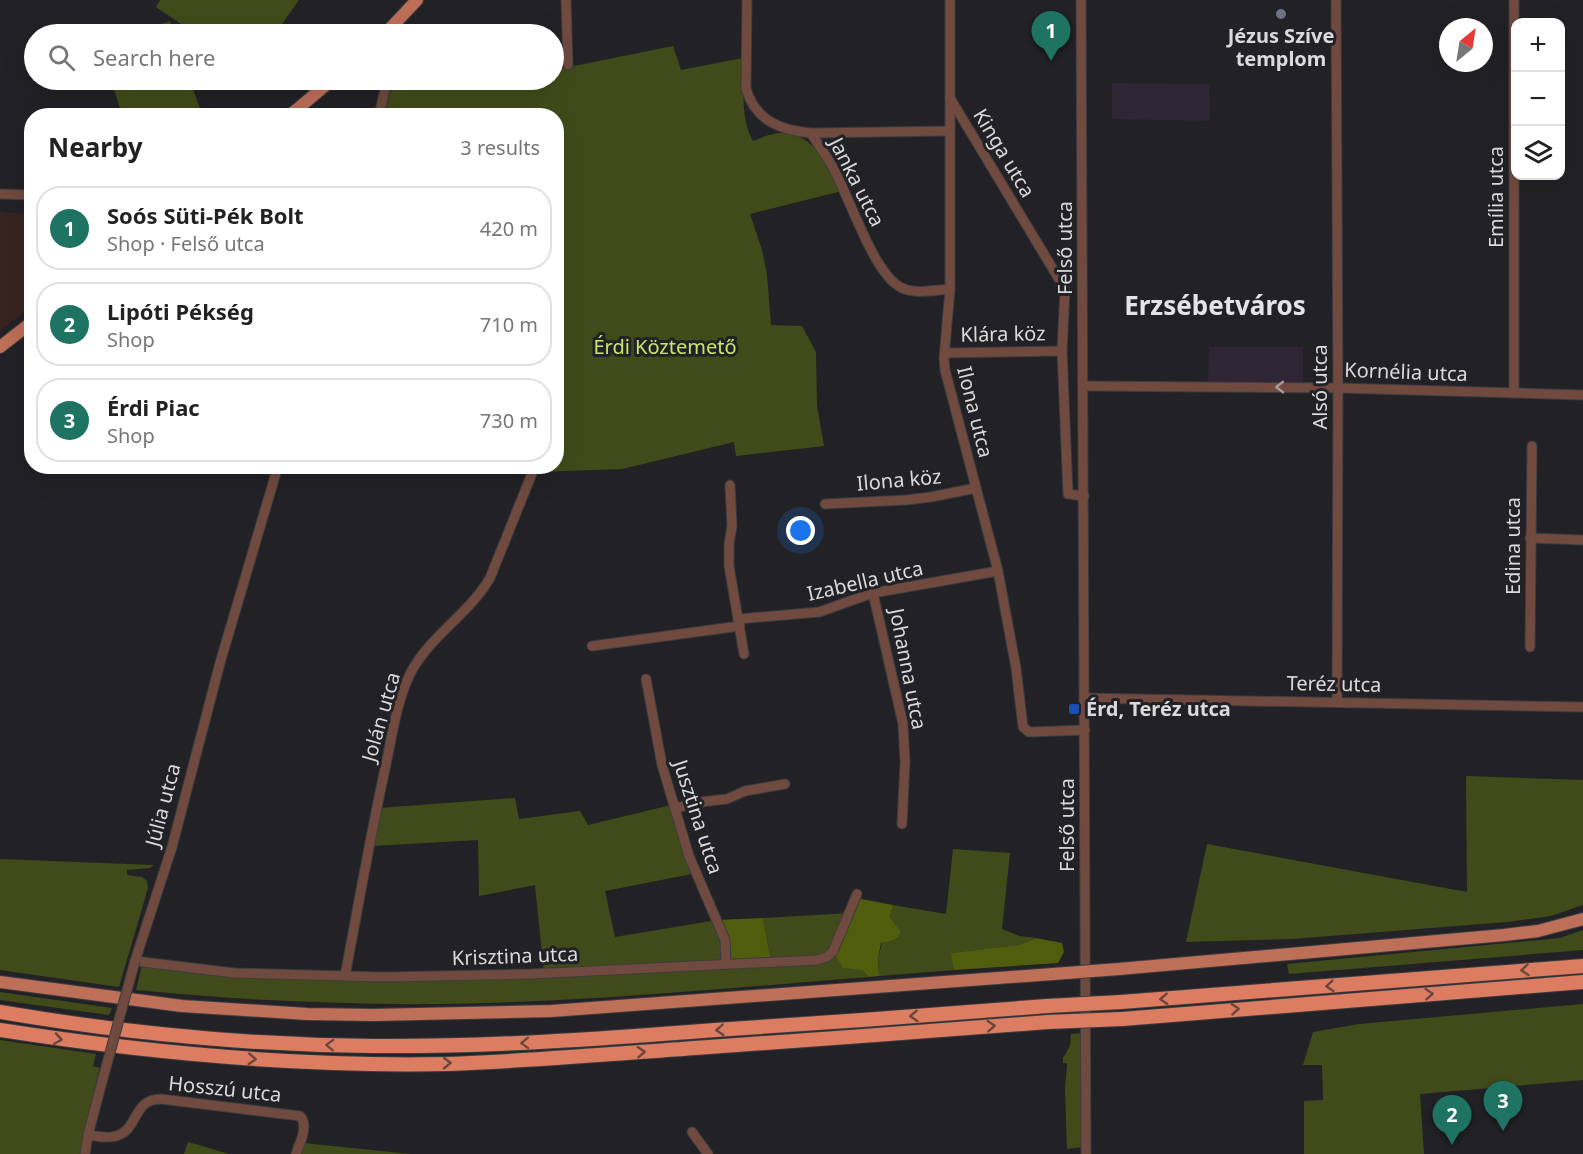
<!DOCTYPE html>
<html lang="en">
<head>
<meta charset="utf-8">
<style>
	:root { --surface:#fff; --page:#f2f2f2; --text:#222; --muted:#767676; --line:#e0e0e0; --accent:#1e7363 }
	body { margin:0; font-family:"Noto Sans",sans-serif; background:var(--page); color:var(--text) }
	.controls { position:absolute; right:18px; top:18px; display:grid; overflow:hidden; border-radius:12px; box-shadow:0 6px 24px #0002 }
	.controls button { width:54px; height:54px; display:grid; place-items:center; padding:0; border:0; border-bottom:2px solid var(--line); background:var(--surface); color:var(--text); font:30px sans-serif }
	.compass { position:absolute; left:1439px; top:18px; width:54px; height:54px; border-radius:50%; background:var(--surface); box-shadow:0 6px 24px #0002; rotate:30deg }
	.you { position:absolute; left:801px; top:531px; width:21px; height:21px; margin:-15px; border:4px solid #fff; border-radius:50%; background:#1a73e8; box-shadow:0 0 0 9px #1a73e833 }
	.badge { display:grid; place-items:center; width:39px; height:39px; border-radius:50%; background:var(--accent); color:#fff; font-size:20px; font-weight:700 }
	.pin { position:absolute; translate:-50% -50px; filter:drop-shadow(0 2px 3px #0008) }
	.pin::after { content:''; position:absolute; top:32px; width:21px; height:18px; background:inherit; clip-path:polygon(0 0,100% 0,50% 100%) }
	.list { margin:0; padding:0; list-style:none }
	h2 { display:flex; justify-content:space-between; align-items:center; height:78px; margin:0; padding:0 24px; font-size:26px }
	h2 small { font-size:20px; font-weight:400; color:var(--muted) }
	.list li { display:grid; grid-template-columns:39px 1fr auto; gap:18px; align-items:center; box-sizing:border-box; height:84px; margin:0 12px 12px; padding:0 12px; border:2px solid var(--line); border-radius:24px }
	.list b { display:block; font-size:22px; white-space:nowrap }
	.list p { margin:0; font-size:20px; white-space:nowrap; color:var(--muted) }
	.list em { font-size:20px; font-style:normal; color:var(--muted) }
	.icon { flex:none; width:33px; height:33px; fill:none; stroke:currentColor; stroke-width:2; stroke-linecap:round; stroke-linejoin:round }
	.map { position:relative; flex:none; width:1583px; height:1154px; overflow:hidden }
	.search { position:absolute; background:var(--surface); box-shadow:0 6px 24px #0002; left:24px; top:24px; width:540px; height:66px; display:flex; align-items:center; gap:15px; box-sizing:border-box; padding:0 21px; border-radius:33px; color:var(--muted); font-size:22px }
	.panel { position:absolute; background:var(--surface); box-shadow:0 6px 24px #0002; left:24px; top:108px; width:540px; height:366px; border-radius:24px }
	.map>svg:first-child { display:block }
</style>
</head>
<body>
<div class="map">
<svg width="1583" height="1154" viewBox="0 0 1583 1154">
	<rect width="100%" height="100%" fill="#222226"/>
	<polygon fill="#372421" points="0,212 31,214 32,306 0,331"/>
	<g fill="#2f2534">
		<polygon points="1112,83 1209,84 1210,121 1112,119"/>
		<polygon points="1209,347 1303,347 1303,384 1208,382"/>
	</g>
	<g fill="#414b19">
		<polygon points="160,0 299,0 275,34 196,34 156,7"/>
		<polygon points="170,21 175,34 129,34"/>
		<path d="M673 46 681 70 743 58C744 82 740 121 753 141 762 138 771 133 780 133 812 131 830 167 842 191L750 214 762 250 767 274 771 325 802 326 816 352 817 406 824 446 736 456 734 442 622 469 539 472 540 467 556 466 557 418 562 402 556 400V116H384L393 80H554V70Z"/>
		<polygon points="111,80 190,80 202,115 122,115"/>
		<polygon points="1466,776 1583,780 1583,905 1551,916 1507,922 1292,939 1186,942 1207,844 1467,892"/>
		<path d="M515 798 519 819 580 811 588 825 671 805 692 874 605 891 615 937 717 920 771 961 763 918 850 913 862 970 869 977C727 988 586 1002 443 1004 340 1005 238 1000 136 990L142 965 234 973H544L535 885 479 896 478 840 371 846 379 808Z"/>
		<path d="M953 849 1010 853 1002 929 1019 936 1036 938 1019 945 952 953 954 970 879 976 878 959 882 943C891 942 897 941 901 932L890 917 893 905 946 914Z"/>
		<polygon points="0,859 154,865 150,868 127,870 127,875 142,877 147,881 148,888 119,987 0,970"/>
		<polygon points="1583,930 1583,950 1289,974 1287,964 1560,938"/>
		<polygon points="0,992 112,1008 109,1015 0,1000"/>
		<polygon points="1583,1004 1583,1080 1420,1094 1424,1154 1304,1154 1304,1101 1323,1100 1322,1065 1303,1065 1313,1032 1359,1024"/>
		<polygon points="1082,1033 1082,1147 1067,1149 1065,1087 1067,1066 1067,1063 1063,1063 1063,1058 1070,1046 1071,1034"/>
		<polygon points="0,1040 96,1054 93,1066 100,1068 86,1123 82,1154 0,1154"/>
		<polygon points="188,1142 229,1154 184,1154"/>
		<polygon points="294,1142 410,1154 291,1154"/>
	</g>
	<g fill="#4f5d0c">
		<path d="M856 898 893 905 890 917 901 932C897 941 891 942 881 943L878 959 879 976 869 977 862 970 843 968 833 951Z"/>
		<polygon points="763,918 771,961 726,963 717,920"/>
		<polygon points="1036,938 1062,943 1064,952 1058,963 954,970 951,953 1019,945"/>
	</g>
	<g fill="none" stroke-linecap="round" stroke-linejoin="round">
		<g stroke="#3c3c40" stroke-width="11">
			<g id="minor">
				<polyline points="566,0 568,65"/>
				<path d="M747 0 746 89C756 121 780 130 811 133 818 145 827 156 833 168 850 198 873 272 900 287 914 295 935 290 950 289"/>
				<polyline points="950,0 950,289 944,358 945,370 998,571 1016,668 1023,727 1029,732 1085,730"/>
				<polyline points="1081,0 1086,1154"/>
				<polyline points="1336,0 1338,388 1337,702"/>
				<polyline points="1514,0 1514,393"/>
				<polyline points="950,98 1065,289 1062,351 1068,494 1084,496"/>
				<polyline points="379,116 387,80"/>
				<polyline points="811,133 949,131"/>
				<polyline points="0,194 32,195"/>
				<polyline points="945,353 1062,351"/>
				<polyline points="1084,386 1338,388 1583,395"/>
				<polyline points="556,404 558,404 556,408"/>
				<polyline points="278,466 220,663 172,847 135,961 234,973 383,977 530,974 817,960 827,957 833,951 857,894"/>
				<polyline points="730,485 732,526 729,544 729,566 744,654"/>
				<polyline points="825,504 906,500 931,497 976,488"/>
				<polyline points="1530,538 1583,540"/>
				<polyline points="873,593 903,724 905,762 902,824"/>
				<polyline points="738,619 819,612 873,593 998,571"/>
				<polyline points="592,646 740,626"/>
				<polyline points="1530,647 1532,446"/>
				<polyline points="646,679 662,765 689,856 725,940 726,963"/>
				<polyline points="1084,698 1583,707"/>
				<polyline points="675,809 692,803 727,799 745,791 785,784"/>
				<path d="M345 976C358 907 370 838 385 769 392 737 396 702 411 672 431 635 469 614 490 578L535 466"/>
				<polyline points="692,1132 708,1154"/>
				<path d="M88 1135C97 1136 107 1139 116 1136 139 1130 132 1099 161 1099L300 1116C309 1125 300 1143 296 1154"/>
				<polyline points="85,1154 88,1135 102,1082"/>
			</g>
		</g>
		<g stroke="#3c3c40" stroke-width="14">
			<g id="major">
				<polyline points="385,34 417,0"/>
				<polyline points="289,116 332,80"/>
				<polyline points="0,347 32,322"/>
				<polyline points="1119,969 1504,935 1538,931 1583,919"/>
				<polyline points="0,982 182,1006 307,1014 373,1015 551,1011 1053,974"/>
			</g>
		</g>
		<g stroke="#3c3c40" stroke-width="16">
			<g id="highway">
				<polyline points="1121,1002 1583,966"/>
				<path d="M0 1012C123 1033 248 1045 373 1046 487 1047 601 1039 715 1030 826 1023 936 1015 1047 1006"/>
				<polyline points="1122,1019 1583,982"/>
				<path d="M0 1030C148 1053 297 1067 447 1064 530 1061 612 1054 695 1048 813 1040 930 1031 1048 1022"/>
			</g>
		</g>
		<use href="#minor" stroke="#704a3f" stroke-width="9"/>
		<use href="#major" stroke="#be6f58" stroke-width="12"/>
		<use href="#highway" stroke="#dc7d62" stroke-width="14"/>
		<g stroke="#3c3c40" stroke-width="11" stroke-linecap="butt">
			<polyline id="minor-bridge" points="102,1082 135,961"/>
		</g>
		<g stroke="#3c3c40" stroke-width="14" stroke-linecap="butt">
			<polyline id="major-bridge" points="1053,974 1119,969"/>
		</g>
		<g stroke="#3c3c40" stroke-width="16" stroke-linecap="butt">
			<g id="highway-bridge">
				<polyline points="1047,1006 1121,1002"/>
				<polyline points="1048,1022 1122,1019"/>
			</g>
		</g>
		<use href="#minor-bridge" stroke="#704a3f" stroke-width="9"/>
		<use href="#major-bridge" stroke="#be6f58" stroke-width="12"/>
		<use href="#highway-bridge" stroke="#dc7d62" stroke-width="14"/>
	</g>
	<defs><path id="oneway-chevron" d="M-2-3.5L2.5 0L-2 3.5" fill="none" stroke-width="1.6" stroke-linecap="round" stroke-linejoin="round" transform="scale(1.5)"/></defs>
	<use stroke="#aa9996" href="#oneway-chevron" transform="translate(1280 387) rotate(-180)"/>
	<g stroke="#6c463e">
		<use href="#oneway-chevron" transform="translate(1525 970) rotate(175)"/>
		<use href="#oneway-chevron" transform="translate(1330 986) rotate(175)"/>
		<use href="#oneway-chevron" transform="translate(1429 994) rotate(-4)"/>
		<use href="#oneway-chevron" transform="translate(1164 999) rotate(176)"/>
		<use href="#oneway-chevron" transform="translate(1235 1009) rotate(-4)"/>
		<use href="#oneway-chevron" transform="translate(914 1016) rotate(176)"/>
		<use href="#oneway-chevron" transform="translate(991 1026) rotate(-4)"/>
		<use href="#oneway-chevron" transform="translate(720 1030) rotate(176)"/>
		<use href="#oneway-chevron" transform="translate(58 1039) rotate(9)"/>
		<use href="#oneway-chevron" transform="translate(525 1043) rotate(178)"/>
		<use href="#oneway-chevron" transform="translate(330 1045) rotate(-178)"/>
		<use href="#oneway-chevron" transform="translate(641 1052) rotate(-4)"/>
		<use href="#oneway-chevron" transform="translate(252 1059) rotate(3)"/>
		<use href="#oneway-chevron" transform="translate(447 1063) rotate(-1)"/>
	</g>
	<circle fill="#6b7280" stroke="#222226" stroke-width="2" cx="1281" cy="14" r="6"/>
	<rect fill="#1a4fb4" stroke="#222226" stroke-width="2" x="1068" y="703" width="12" height="12" rx="3"/>
	<g text-anchor="middle" stroke-width="6" stroke-linejoin="round" paint-order="stroke">
		<g font-size="20" font-weight="bold" fill="#dadadd" stroke="#222226">
			<text x="1281" y="43">Jézus Szíve<tspan x="1281" dy="23">templom</tspan></text>
			<text x="1086" y="716" text-anchor="start">Érd, Teréz utca</text>
		</g>
		<g font-size="20" fill="#dadadd" stroke="#222226">
			<text transform="translate(1004 153) rotate(59)" y="7">Kinga utca</text>
			<text transform="translate(857 182) rotate(63)" y="7">Janka utca</text>
			<text transform="translate(1496 197) rotate(-90)" y="7">Emília utca</text>
			<text transform="translate(1065 248) rotate(-90)" y="7">Felső utca</text>
			<text transform="translate(1003 334) rotate(-1)" y="7">Klára köz</text>
			<text transform="translate(1406 372) rotate(2)" y="7">Kornélia utca</text>
			<text transform="translate(1320 387) rotate(-90)" y="7">Alsó utca</text>
			<text transform="translate(975 412) rotate(76)" y="7">Ilona utca</text>
			<text transform="translate(899 480) rotate(-5)" y="7">Ilona köz</text>
			<text transform="translate(1513 546) rotate(-90)" y="7">Edina utca</text>
			<text transform="translate(865 581) rotate(-13)" y="7">Izabella utca</text>
			<text transform="translate(908 669) rotate(79)" y="7">Johanna utca</text>
			<text transform="translate(1334 684) rotate(1)" y="7">Teréz utca</text>
			<text transform="translate(381 717) rotate(-74)" y="7">Jolán utca</text>
			<text transform="translate(163 805) rotate(-75)" y="7">Júlia utca</text>
			<text transform="translate(698 817) rotate(72)" y="7">Jusztina utca</text>
			<text transform="translate(1067 825) rotate(-90)" y="7">Felső utca</text>
			<text transform="translate(515 956) rotate(-2)" y="7">Krisztina utca</text>
			<text transform="translate(225 1089) rotate(6)" y="7">Hosszú utca</text>
		</g>
		<g font-size="20" fill="#cbe566" stroke="#222226">
			<text x="665" y="354">Érdi Köztemető</text>
		</g>
		<g font-size="26" font-weight="bold" fill="#e4e3e9" stroke="#222226">
			<text x="1215" y="315">Erzsébetváros</text>
		</g>
	</g>
</svg>
<div class="controls">
<button>+</button>
<button>−</button>
<button><svg class="icon" aria-label="layers" viewBox="0 0 24 24"><path d="M12 4l9 5-9 5-9-5zM3 14l9 5 9-5"/></svg></button>
</div>
<svg class="compass" viewBox="-18 -18 36 36"><path d="M0-13l5 13h-10z" fill="#e53935"/><path d="M0 13l5-13h-10z" fill="#767676"/></svg>
<div class="you"></div>
<div class="pin badge" style="left:1051px;top:61px">1</div>
<div class="pin badge" style="left:1452px;top:1145px">2</div>
<div class="pin badge" style="left:1503px;top:1131px">3</div>
<div class="search"><svg class="icon" aria-label="search" viewBox="0 0 24 24"><circle cx="10" cy="10" r="6"/><path d="M15 15l6 6"/></svg>Search here</div>
<section class="panel">
<h2>Nearby<small>3 results</small></h2>
<ul class="list">
<li><span class="badge">1</span><div><b>Soós Süti-Pék Bolt</b><p>Shop · Felső utca</p></div><em>420 m</em></li>
<li><span class="badge">2</span><div><b>Lipóti Pékség</b><p>Shop</p></div><em>710 m</em></li>
<li><span class="badge">3</span><div><b>Érdi Piac</b><p>Shop</p></div><em>730 m</em></li>
</ul>
</section>
</div>
</body>
</html>
